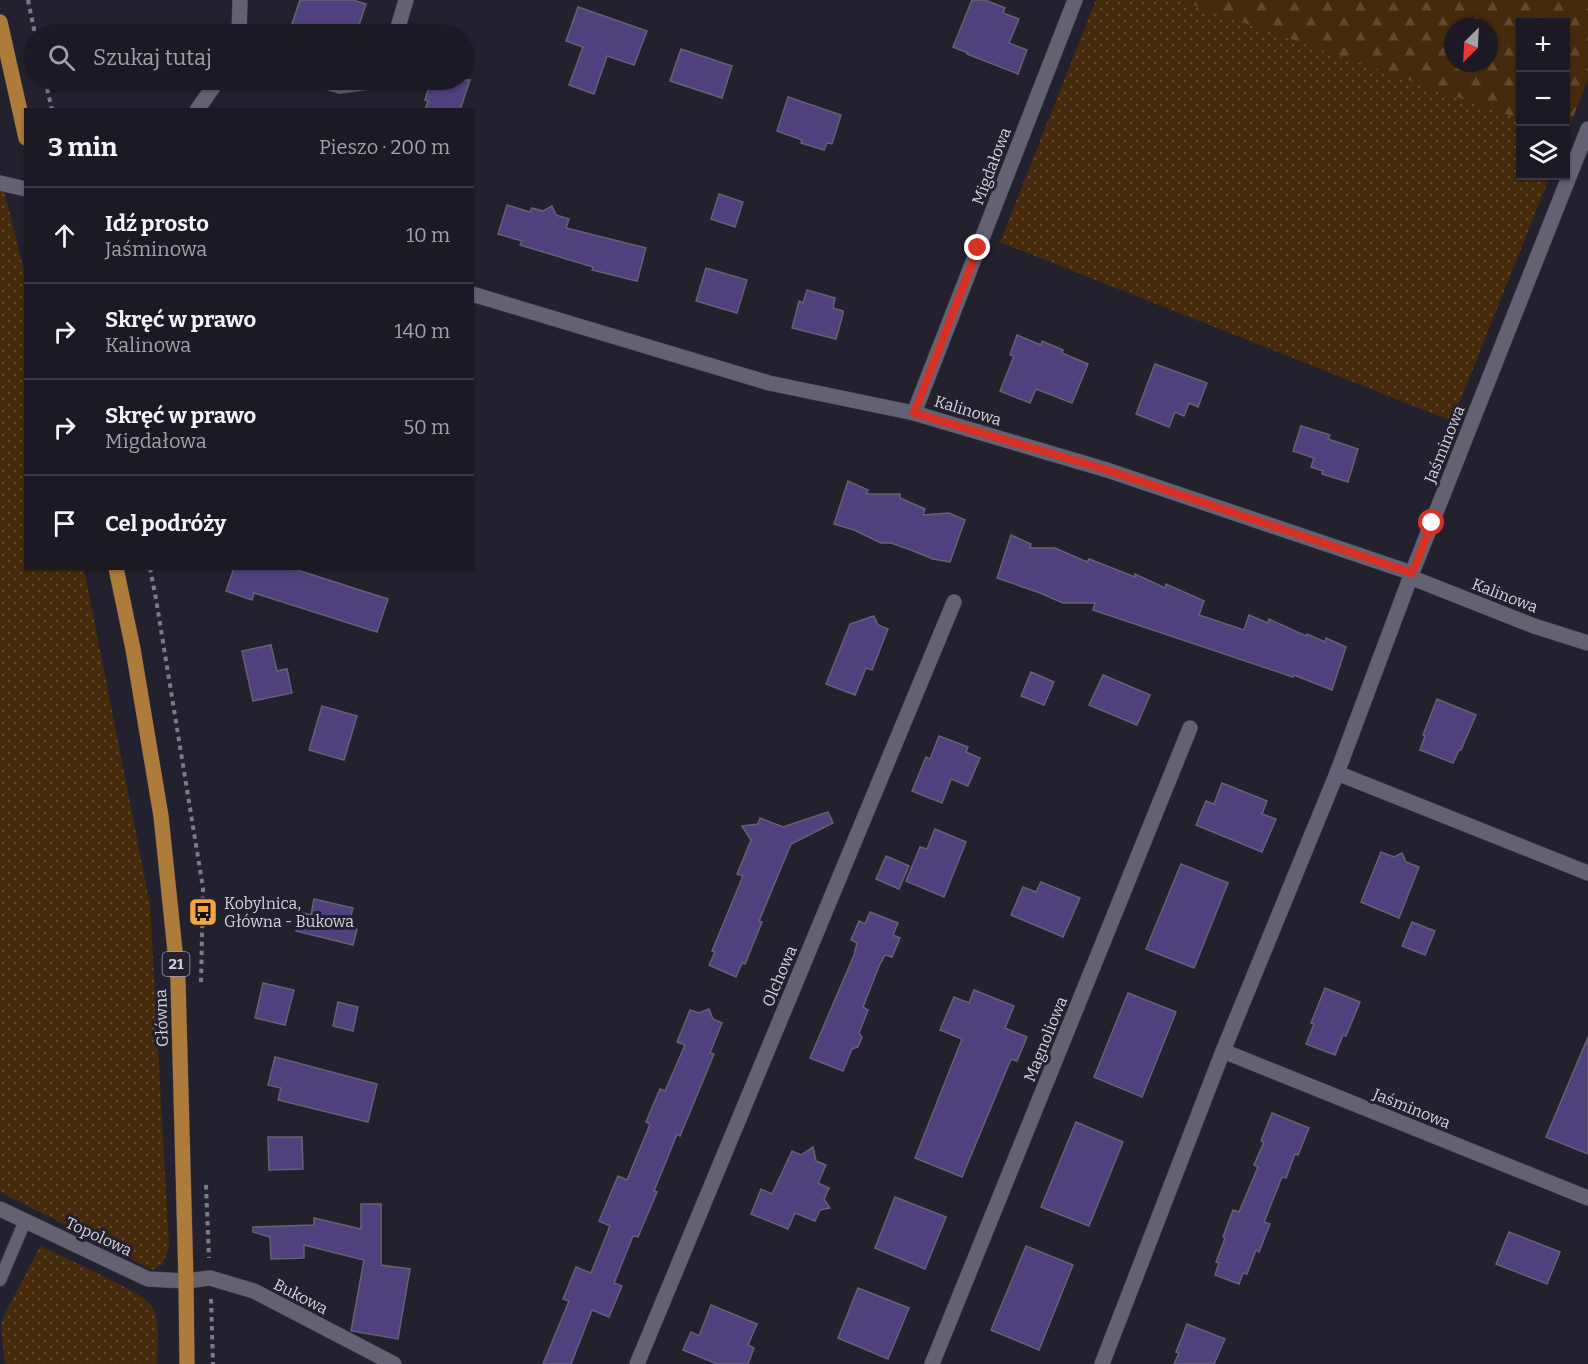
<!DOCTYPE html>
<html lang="pl">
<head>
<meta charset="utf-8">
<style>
	:root { --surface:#1b1923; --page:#24222b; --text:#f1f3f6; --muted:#a0a0a6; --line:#393841 }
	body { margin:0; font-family:Bitter,serif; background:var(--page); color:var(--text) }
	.controls { position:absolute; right:18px; top:18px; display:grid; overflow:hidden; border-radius:0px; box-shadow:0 2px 4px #0004 }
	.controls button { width:54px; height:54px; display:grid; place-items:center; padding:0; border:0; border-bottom:2px solid var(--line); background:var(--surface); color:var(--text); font:30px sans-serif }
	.compass { position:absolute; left:1444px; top:18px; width:54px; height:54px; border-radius:50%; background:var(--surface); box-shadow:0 2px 4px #0004; rotate:204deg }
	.stop { position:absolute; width:18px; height:18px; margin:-14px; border:4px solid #d93025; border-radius:50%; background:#fff }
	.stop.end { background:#d93025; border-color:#fff; box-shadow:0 2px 6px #0008 }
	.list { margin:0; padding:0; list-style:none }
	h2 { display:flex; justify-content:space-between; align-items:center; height:78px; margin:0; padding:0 24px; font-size:26px }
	h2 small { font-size:20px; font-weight:400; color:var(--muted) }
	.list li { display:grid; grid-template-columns:39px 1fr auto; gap:18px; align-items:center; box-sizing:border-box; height:96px; padding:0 24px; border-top:2px solid var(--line) }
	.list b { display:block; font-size:22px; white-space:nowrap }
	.list p { margin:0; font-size:20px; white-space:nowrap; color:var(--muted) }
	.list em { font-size:20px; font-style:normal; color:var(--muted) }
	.icon { flex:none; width:33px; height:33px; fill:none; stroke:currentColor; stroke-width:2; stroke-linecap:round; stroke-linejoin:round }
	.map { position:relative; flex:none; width:1588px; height:1364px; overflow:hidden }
	.search { position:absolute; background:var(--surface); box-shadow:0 2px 4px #0004; left:24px; top:24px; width:450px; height:66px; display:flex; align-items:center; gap:15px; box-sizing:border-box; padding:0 21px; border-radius:33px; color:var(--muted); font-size:22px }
	.panel { position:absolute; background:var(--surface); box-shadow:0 2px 4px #0004; left:24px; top:108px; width:450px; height:462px; border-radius:0px }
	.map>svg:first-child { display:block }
</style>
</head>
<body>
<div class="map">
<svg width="1588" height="1364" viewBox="0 0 1588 1364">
	<defs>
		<pattern id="grass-dots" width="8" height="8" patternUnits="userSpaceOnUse" patternTransform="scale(1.5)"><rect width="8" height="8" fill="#452b0c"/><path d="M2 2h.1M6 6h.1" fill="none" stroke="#5f492f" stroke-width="1.8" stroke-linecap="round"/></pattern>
		<pattern id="forest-firs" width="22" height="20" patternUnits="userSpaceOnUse" patternTransform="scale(1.5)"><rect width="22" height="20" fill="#452b0c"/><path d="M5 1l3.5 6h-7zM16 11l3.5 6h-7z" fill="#5f492f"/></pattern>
	</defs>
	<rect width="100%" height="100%" fill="#24212f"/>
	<g fill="url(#grass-dots)">
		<polygon points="1096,0 1179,0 1520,119 1520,176 1550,176 1452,421 1000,242"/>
		<polygon points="0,175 25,274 26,568 84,569 150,905 169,1248 162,1264 152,1270 84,1234 0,1192"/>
		<path d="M40 1246C58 1255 144 1293 151 1305 161 1321 157 1346 157 1364H5L1 1322Z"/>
	</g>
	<path fill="url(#forest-firs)" fill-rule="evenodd" d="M1179 0H1588V79L1566 135V22H1520V119ZM1453 27H1489V63H1453Z"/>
	<g fill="#50407d" stroke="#646172" stroke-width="1.5">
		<polygon points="300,0 353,0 366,4 356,34 304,34 290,30"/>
		<polygon points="972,0 985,0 1005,8 1003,13 1019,19 1009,43 1027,50 1018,74 967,54 968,53 953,47"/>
		<polygon points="578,7 647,31 634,65 607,56 594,94 569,85 583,47 566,41"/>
		<polygon points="681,49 732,66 722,98 670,81"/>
		<polygon points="431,80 470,80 460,110 425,110 428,101 425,100"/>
		<polygon points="788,97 841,115 832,144 827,143 824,150 801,143 802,140 777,131"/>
		<polygon points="719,194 743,202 735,227 711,219"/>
		<polygon points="507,205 530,212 532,208 543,211 552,206 556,215 569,219 566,228 646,248 637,281 592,270 593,267 520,245 522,241 498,234"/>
		<polygon points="706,268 747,280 737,313 696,301"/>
		<polygon points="807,290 835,298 833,308 843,311 843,314 836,339 792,328 799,301 803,303"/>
		<polygon points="1017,335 1041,345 1042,341 1063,350 1062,353 1088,364 1072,403 1036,389 1030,403 1000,391 1014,356 1010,355"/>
		<polygon points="1155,364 1207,383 1198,407 1189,403 1184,416 1175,412 1169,427 1136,414"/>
		<polygon points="1301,426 1330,435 1328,439 1358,449 1348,482 1322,474 1323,471 1311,467 1314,458 1293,451"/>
		<polygon points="848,481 868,490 866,494 900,494 900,498 925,509 923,515 949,513 965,520 950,562 933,559 911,550 891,543 881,543 854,530 834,524"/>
		<polygon points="1011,535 1031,544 1030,548 1055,548 1087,562 1089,559 1135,577 1135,574 1165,588 1166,584 1204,601 1199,615 1244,630 1249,615 1268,623 1269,619 1306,636 1307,634 1325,642 1326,638 1346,647 1332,690 1294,675 1293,677 1093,610 1095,603 1063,603 1040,593 997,578"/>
		<polygon points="234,568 291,568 388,599 377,632 254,593 252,600 226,591"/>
		<polygon points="874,616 878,625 888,629 872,670 866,668 855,695 826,684 850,624"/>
		<polygon points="271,645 277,671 287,669 292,693 253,701 242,651"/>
		<polygon points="1031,672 1054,682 1044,705 1021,696"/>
		<polygon points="1103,675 1150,695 1137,725 1089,705"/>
		<polygon points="1437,699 1476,715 1461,750 1459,750 1453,763 1420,750 1425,736 1423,735"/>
		<polygon points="322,706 357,716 344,760 309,750"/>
		<polygon points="939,736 968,747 966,752 980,758 968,786 951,779 942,803 912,791 926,757 930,759"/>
		<polygon points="1222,783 1267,801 1262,814 1276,819 1262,852 1196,825 1206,801 1214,804"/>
		<polygon points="828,812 833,823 791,844 759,921 762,922 745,964 742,963 736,977 709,965 715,952 712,951 743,876 737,874 751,840 742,826 758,824 760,818 783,827"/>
		<polygon points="935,829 966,842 944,897 906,881 920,847 927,849"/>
		<polygon points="1381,852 1394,857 1402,853 1406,862 1419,867 1399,918 1361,902"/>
		<polygon points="886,856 909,866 899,889 876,879"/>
		<polygon points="1181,864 1228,883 1194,968 1146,949"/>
		<polygon points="1041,882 1080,898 1063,937 1011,915 1023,887 1036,892"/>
		<polygon points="314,899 353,908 348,927 357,929 353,945 296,931 300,912 311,915"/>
		<polygon points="870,912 898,923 893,935 900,938 892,957 885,955 879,966 863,1007 868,1010 859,1033 862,1037 858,1047 852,1049 843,1071 810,1058 854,955 857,943 851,940 859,921 865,924"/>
		<polygon points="1412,922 1435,931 1425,955 1402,946"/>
		<polygon points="263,983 294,990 285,1025 255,1018"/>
		<polygon points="1325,988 1360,1002 1346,1036 1343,1035 1335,1055 1306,1044 1314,1024 1311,1023"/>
		<polygon points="974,990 1014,1006 1005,1028 1027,1037 1017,1061 1011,1059 962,1177 915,1158 962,1039 940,1030 954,997 969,1003"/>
		<polygon points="1128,993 1176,1012 1142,1097 1094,1077"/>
		<polygon points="338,1002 358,1007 353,1031 333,1026"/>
		<polygon points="709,1009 713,1019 722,1023 710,1053 714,1054 680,1136 677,1134 654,1191 657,1192 638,1237 633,1236 614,1283 622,1286 609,1317 592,1310 571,1364 543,1364 569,1301 563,1299 576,1267 591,1273 610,1226 599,1221 618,1176 627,1180 650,1124 646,1122 660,1089 665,1091 685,1045 677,1042 690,1010 699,1013"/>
		<polygon points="1588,1037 1588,1154 1546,1137"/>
		<polygon points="275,1057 377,1084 368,1122 278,1100 281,1088 268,1085"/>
		<polygon points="1272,1113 1309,1128 1298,1155 1295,1154 1286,1178 1282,1177 1264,1222 1270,1224 1259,1252 1256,1250 1247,1274 1243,1273 1239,1284 1215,1275 1219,1263 1216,1262 1225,1238 1223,1237 1233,1210 1239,1212 1258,1167 1254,1165 1264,1142 1261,1141"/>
		<polygon points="1076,1122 1123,1142 1089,1226 1041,1207"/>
		<polygon points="268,1137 302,1137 303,1169 269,1170"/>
		<polygon points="813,1147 816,1161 826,1165 818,1183 829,1188 824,1199 830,1208 820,1210 815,1221 795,1213 788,1229 751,1214 761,1189 772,1194 792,1151 801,1155"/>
		<polygon points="895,1197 946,1217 925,1269 875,1248"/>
		<polygon points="361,1204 381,1204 381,1265 410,1269 398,1339 351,1331 364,1260 304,1245 304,1258 271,1259 270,1237 253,1232 253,1227 314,1225 314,1218 361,1229"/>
		<polygon points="1509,1232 1560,1252 1547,1284 1496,1264"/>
		<polygon points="1026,1246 1073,1265 1039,1350 991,1330"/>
		<polygon points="858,1288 909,1308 888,1359 838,1338"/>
		<polygon points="711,1305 757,1324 748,1345 754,1348 748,1364 717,1364 683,1350 691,1332 699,1336"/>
		<polygon points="1187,1324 1225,1339 1214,1364 1174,1364 1179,1353 1176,1352"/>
	</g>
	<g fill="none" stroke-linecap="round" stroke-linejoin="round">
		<g stroke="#413e4a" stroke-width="14">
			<polyline id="lane" points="0,1280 25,1221"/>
		</g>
		<g stroke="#413e4a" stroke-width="16">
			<g id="street">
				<polyline points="239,34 240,0"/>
				<polyline points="396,34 406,0"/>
				<polyline points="320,80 340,86 370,82 373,80"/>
				<polyline points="197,110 218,80"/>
				<polyline points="0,183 26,189"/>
				<polyline points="472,294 769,383 914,413 1107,470 1412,573"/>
				<polyline points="914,413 1075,0"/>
				<polyline points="1410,577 1534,626 1588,643"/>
				<polyline points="1337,773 1588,873"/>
				<polyline points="1223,1051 1588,1198"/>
				<polyline points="0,1209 148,1279 186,1281 210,1278 254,1291 394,1364"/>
				<polyline points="637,1364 954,602"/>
				<polyline points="932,1364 1190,728"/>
				<polyline points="1102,1364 1223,1051 1337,773 1412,573 1588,129"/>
			</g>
		</g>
		<g stroke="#413e4a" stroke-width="16">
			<g id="primary">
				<polyline points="0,22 26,138"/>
				<polyline points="116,568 133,649 161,816 178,980 186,1281 187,1364"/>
			</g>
		</g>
		<g stroke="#7d7b87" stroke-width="4" stroke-dasharray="4.5 4.5" stroke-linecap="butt">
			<polyline points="28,0 35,34"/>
			<polyline points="45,80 52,110"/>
			<polyline points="150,568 156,599 203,888 201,983"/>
			<polyline points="206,1185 209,1258"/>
			<polyline points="211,1299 213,1364"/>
		</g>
		<use href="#lane" stroke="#646172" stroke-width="12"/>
		<use href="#street" stroke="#646172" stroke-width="15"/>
		<use href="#primary" stroke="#ad7b3a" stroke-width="15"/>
	</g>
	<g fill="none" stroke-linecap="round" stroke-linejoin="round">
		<polyline stroke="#d93025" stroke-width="8" points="978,248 914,413 1107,470 1412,573 1432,523"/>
	</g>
	<defs>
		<g id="bus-square" transform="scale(1.5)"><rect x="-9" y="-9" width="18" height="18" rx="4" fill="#f3a443" stroke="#24212f"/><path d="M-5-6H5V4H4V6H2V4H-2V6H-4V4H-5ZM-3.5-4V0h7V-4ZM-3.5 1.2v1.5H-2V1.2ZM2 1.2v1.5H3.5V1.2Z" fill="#111"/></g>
	</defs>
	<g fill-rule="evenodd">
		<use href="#bus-square" x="203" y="912"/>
	</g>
	<g text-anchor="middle" stroke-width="6" stroke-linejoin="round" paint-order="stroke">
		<rect fill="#24212f" stroke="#9f9da8" stroke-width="1.5" x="162.5" y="952" width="27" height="24" rx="4.5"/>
		<g font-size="15" font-weight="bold" fill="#d4d2dc">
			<text x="176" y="969">21</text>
		</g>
		<g font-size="16" fill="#d4d2dc" stroke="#24212f">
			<text transform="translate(991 166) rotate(-69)" y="6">Migdałowa</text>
			<text transform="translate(968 410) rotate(17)" y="6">Kalinowa</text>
			<text transform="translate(1444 444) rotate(-68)" y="6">Jaśminowa</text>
			<text transform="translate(1505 595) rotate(21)" y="6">Kalinowa</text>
			<text transform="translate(779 976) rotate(-67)" y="6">Olchowa</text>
			<text transform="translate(161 1018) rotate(-92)" y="6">Główna</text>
			<text transform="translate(1045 1039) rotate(-68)" y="6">Magnoliowa</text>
			<text transform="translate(1412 1108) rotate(22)" y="6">Jaśminowa</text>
			<text transform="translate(99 1236) rotate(25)" y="6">Topolowa</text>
			<text transform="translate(301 1296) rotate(27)" y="6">Bukowa</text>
		</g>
		<g font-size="16" fill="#d4d2dc" stroke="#24212f" text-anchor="start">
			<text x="224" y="909">Kobylnica,<tspan x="224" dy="18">Główna - Bukowa</tspan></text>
		</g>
	</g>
</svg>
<div class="controls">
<button>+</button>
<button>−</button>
<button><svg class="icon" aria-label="layers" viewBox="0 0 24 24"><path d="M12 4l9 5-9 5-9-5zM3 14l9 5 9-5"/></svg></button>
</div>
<svg class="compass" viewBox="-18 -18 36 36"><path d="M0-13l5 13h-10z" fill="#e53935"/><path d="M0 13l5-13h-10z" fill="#a0a0a6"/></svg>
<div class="stop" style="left:1432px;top:523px"></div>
<div class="stop end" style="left:978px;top:248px"></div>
<div class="search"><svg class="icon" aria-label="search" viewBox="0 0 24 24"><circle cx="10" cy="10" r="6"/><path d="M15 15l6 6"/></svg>Szukaj tutaj</div>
<section class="panel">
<h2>3 min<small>Pieszo · 200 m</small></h2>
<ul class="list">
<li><svg class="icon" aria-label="ahead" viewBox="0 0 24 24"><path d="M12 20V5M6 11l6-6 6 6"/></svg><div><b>Idź prosto</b><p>Jaśminowa</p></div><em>10 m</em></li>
<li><svg class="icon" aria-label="right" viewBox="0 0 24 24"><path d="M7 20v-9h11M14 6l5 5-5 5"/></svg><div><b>Skręć w prawo</b><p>Kalinowa</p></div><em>140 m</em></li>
<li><svg class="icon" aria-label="right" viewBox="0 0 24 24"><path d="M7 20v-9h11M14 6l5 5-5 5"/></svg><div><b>Skręć w prawo</b><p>Migdałowa</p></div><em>50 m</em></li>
<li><svg class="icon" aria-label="arrive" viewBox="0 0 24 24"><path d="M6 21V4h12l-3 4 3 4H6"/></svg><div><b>Cel podróży</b></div></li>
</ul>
</section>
</div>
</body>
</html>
